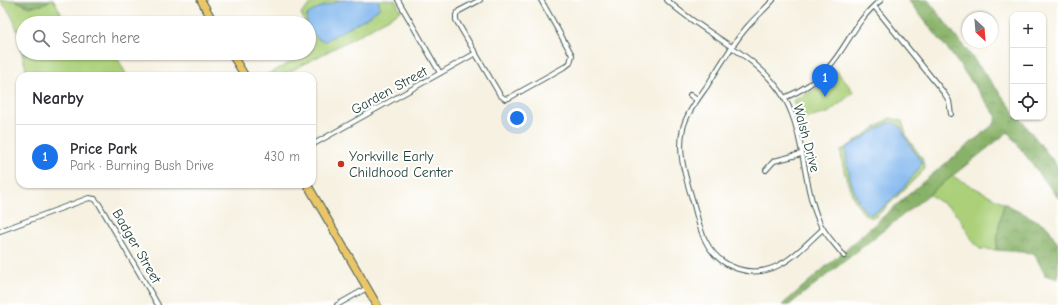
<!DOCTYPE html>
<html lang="en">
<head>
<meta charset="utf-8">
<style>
	:root { --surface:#fff; --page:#f7f7f7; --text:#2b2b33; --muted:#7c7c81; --line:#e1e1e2; --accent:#1a73e8 }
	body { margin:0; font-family:"Comic Neue",sans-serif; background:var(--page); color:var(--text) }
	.controls { position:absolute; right:12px; top:12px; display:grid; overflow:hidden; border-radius:8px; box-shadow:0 1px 3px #0004 }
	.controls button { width:36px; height:36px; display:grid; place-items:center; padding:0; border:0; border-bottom:1px solid var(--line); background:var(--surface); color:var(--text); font:20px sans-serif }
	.compass { position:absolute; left:962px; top:12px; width:36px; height:36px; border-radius:50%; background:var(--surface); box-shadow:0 1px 3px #0004; rotate:154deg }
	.you { position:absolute; left:517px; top:118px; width:14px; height:14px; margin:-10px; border:3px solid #fff; border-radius:50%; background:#1a73e8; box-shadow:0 0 0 6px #1a73e833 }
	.badge { display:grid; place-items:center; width:26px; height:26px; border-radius:50%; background:var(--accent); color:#fff; font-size:13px; font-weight:700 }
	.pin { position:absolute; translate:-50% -33px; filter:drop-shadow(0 1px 2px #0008) }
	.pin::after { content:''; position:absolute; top:21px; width:14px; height:12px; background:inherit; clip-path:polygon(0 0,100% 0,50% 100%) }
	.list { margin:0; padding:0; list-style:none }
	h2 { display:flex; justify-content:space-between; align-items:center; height:52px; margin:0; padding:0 16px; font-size:17px }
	h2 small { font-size:13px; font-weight:400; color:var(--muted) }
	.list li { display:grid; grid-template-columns:26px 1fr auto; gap:12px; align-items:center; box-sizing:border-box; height:64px; padding:0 16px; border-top:1px solid var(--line) }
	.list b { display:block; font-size:15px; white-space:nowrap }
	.list p { margin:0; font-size:13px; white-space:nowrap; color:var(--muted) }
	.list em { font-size:13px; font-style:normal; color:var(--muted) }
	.icon { flex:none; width:22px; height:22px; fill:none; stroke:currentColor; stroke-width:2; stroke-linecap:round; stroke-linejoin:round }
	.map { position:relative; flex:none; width:1058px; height:305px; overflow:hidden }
	.search { position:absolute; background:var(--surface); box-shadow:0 1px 3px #0004; left:16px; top:16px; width:300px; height:44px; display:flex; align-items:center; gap:10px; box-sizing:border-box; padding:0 14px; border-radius:22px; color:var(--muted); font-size:15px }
	.panel { position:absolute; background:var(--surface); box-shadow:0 1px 3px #0004; left:16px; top:72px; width:300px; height:116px; border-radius:12px }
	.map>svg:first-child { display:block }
</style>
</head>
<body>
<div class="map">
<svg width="1058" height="305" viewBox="0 0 1058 305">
	<defs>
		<pattern id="forest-crowns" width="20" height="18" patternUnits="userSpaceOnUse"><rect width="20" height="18" fill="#89b269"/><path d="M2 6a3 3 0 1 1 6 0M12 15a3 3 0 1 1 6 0" fill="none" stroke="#6f9257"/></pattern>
	</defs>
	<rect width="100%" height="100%" fill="#fff"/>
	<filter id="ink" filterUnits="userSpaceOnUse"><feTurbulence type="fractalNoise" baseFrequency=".025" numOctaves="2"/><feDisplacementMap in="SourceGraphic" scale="8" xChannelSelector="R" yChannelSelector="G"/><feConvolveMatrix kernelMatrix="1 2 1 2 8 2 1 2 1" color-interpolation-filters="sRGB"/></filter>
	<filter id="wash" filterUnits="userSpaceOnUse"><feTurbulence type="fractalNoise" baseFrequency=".012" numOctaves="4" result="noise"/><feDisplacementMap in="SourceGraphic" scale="16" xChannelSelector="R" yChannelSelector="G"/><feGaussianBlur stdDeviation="0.9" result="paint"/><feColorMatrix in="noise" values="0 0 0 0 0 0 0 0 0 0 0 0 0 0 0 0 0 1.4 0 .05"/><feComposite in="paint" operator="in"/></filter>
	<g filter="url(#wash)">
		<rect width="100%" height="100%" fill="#f6f1e1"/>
		<g fill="#acd079" stroke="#668656" fill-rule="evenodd">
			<path d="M0 0H15L28 7 42 5 50 0H54L66 23H23V53H115L127 76H29C18 53 22 19 0 2Z"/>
			<polygon points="315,0 342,0 316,9 307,15 308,23 305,23 301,13"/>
			<path d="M378 0H395L401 11 352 39 281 76H264L309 53C321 36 309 42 309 26L319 40 325 41 378 10 380 7Z"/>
			<polygon points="836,70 854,92 828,113 800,120 793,101 815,89"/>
			<path d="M890 118 902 121 907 137 922 158 925 169 876 217C856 224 841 165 841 151ZM888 123 903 132 921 161C910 175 889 211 870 214 854 208 846 164 846 148Z"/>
			<path d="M952 176 1004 203 999 225 996 250 980 249C968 238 964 222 953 210 945 203 937 202 929 194Z"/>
		</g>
		<g fill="url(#forest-crowns)" stroke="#54784e">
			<path d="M15 0H50C38 9 28 7 15 0Z"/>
			<polygon points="908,0 928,0 1013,110 1013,117 1019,117 1058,167 1058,198 1008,132 789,305 782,305 924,181 994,124 997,117 953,56"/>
			<polygon points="1004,203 1047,226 1058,244 1058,279 1045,275 1034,253 996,250 999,225"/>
		</g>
		<g fill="#7eb5ed" stroke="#4e7990">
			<path d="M342 0H378L380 7 371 15 325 41C315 42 304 22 307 15L316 9Z"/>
			<path d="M888 123H894L900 126 907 141 922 163C915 176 884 212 870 214 855 208 845 163 846 148Z"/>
		</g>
	</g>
	<g filter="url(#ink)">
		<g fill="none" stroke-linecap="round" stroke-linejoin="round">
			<g stroke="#3f584e" stroke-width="6">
				<g id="minor">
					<polyline points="398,0 440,73"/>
					<polyline points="480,0 459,11 456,15 456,20 500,95 505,99 509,98 566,66 570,63 572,55 541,0"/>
					<path d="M667 0C704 35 760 55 785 99 805 135 802 181 818 219 823 233 835 244 844 256"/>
					<path d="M773 0C765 9 756 17 748 26 732 44 720 66 707 86 698 99 687 113 683 128 677 154 686 178 693 202 697 215 699 228 705 240 719 269 753 280 781 264 797 256 810 240 823 229"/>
					<polyline points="874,6 944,93 949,101 951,114"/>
					<polyline points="690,95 697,100"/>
					<path d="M784 98C801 91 816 82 828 68 848 46 855 20 881 0"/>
					<polyline points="312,145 476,53"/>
					<polyline points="766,170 774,161 801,154"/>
					<polyline points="0,231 89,198 95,199 99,204 158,305"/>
					<polyline points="337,305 367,288"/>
				</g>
			</g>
			<g stroke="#3f584e" stroke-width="9">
				<g id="trunk">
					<polyline points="201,0 214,23"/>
					<polyline points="231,53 245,76"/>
					<polyline points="307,184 377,305"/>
				</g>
			</g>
			<use href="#minor" stroke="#fff" stroke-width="4"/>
			<use href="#trunk" stroke="#ebc669" stroke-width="7"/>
		</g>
	</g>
	<circle fill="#c8321e" stroke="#fff" stroke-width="1.5" cx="341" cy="164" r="4"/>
	<g text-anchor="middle" stroke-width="4" stroke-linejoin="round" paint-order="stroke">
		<g font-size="14" fill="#1f3d34" stroke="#fff">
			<text transform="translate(389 90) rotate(-29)" y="5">Garden Street</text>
			<text transform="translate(807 138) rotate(75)" y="5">Walsh Drive</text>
			<text transform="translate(137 246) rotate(60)" y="5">Badger Street</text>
		</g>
		<g font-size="14" fill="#1f3d34" stroke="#fff" text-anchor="start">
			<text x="349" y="161">Yorkville Early<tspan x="349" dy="16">Childhood Center</tspan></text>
		</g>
	</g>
</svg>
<div class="controls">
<button>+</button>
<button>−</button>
<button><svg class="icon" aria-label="locate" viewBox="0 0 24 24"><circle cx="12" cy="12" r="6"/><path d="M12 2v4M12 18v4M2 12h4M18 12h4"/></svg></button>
</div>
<svg class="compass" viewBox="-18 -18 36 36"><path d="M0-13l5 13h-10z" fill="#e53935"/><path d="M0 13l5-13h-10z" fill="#7c7c81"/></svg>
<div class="you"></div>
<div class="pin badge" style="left:825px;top:97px">1</div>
<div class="search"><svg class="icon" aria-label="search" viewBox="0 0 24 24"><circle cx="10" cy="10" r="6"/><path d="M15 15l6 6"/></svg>Search here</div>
<section class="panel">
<h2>Nearby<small></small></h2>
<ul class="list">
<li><span class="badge">1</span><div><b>Price Park</b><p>Park · Burning Bush Drive</p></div><em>430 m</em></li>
</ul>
</section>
</div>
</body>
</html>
